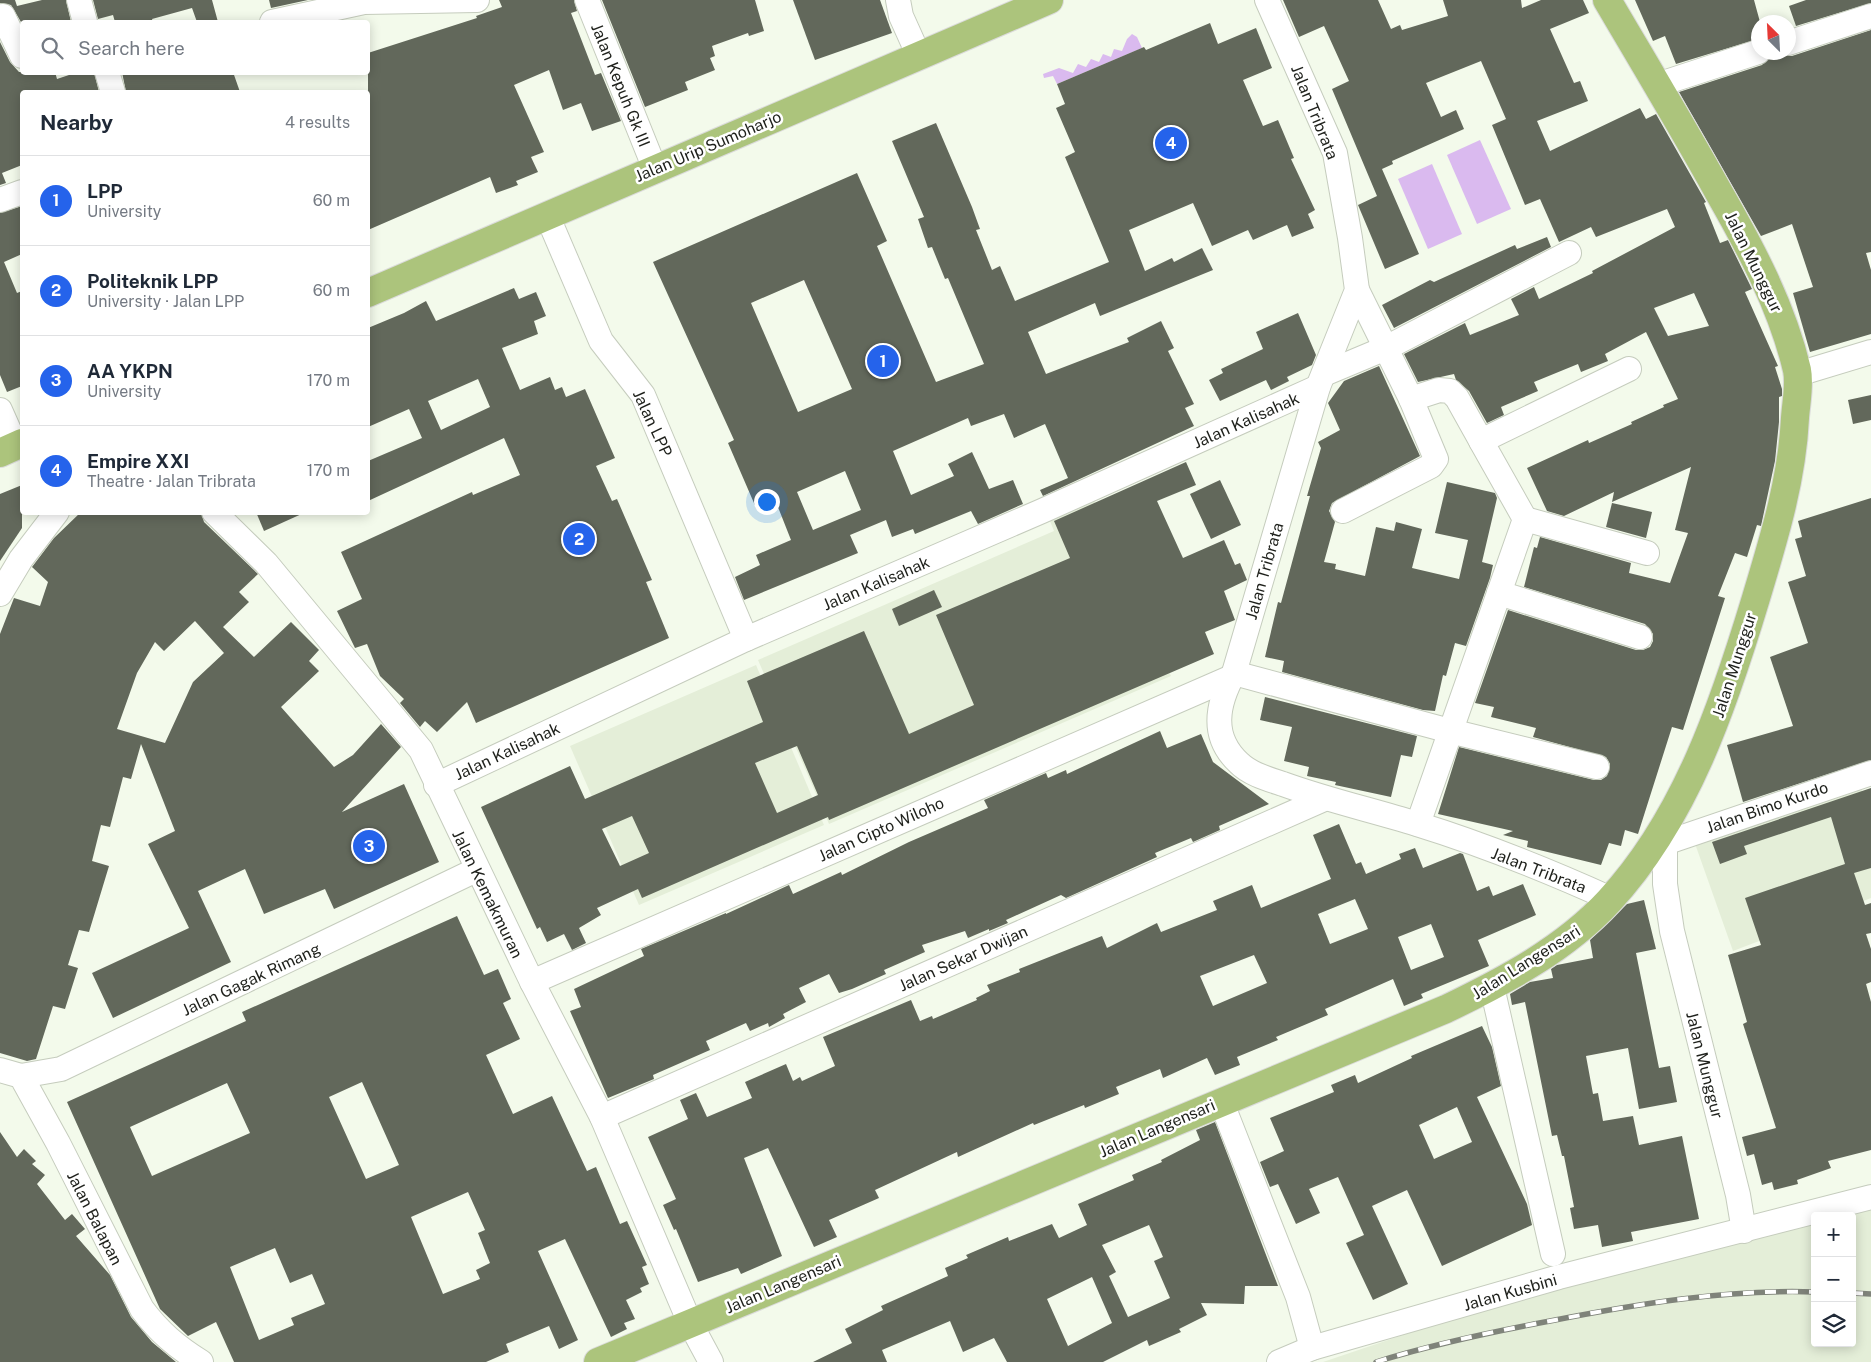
<!DOCTYPE html>
<html lang="en">
<head>
<meta charset="utf-8">
<style>
	:root { --surface:#fff; --page:#f6f6f7; --text:#1f2937; --muted:#747a83; --line:#e0e1e3; --accent:#2563eb }
	body { margin:0; font-family:"Public Sans",sans-serif; background:var(--page); color:var(--text) }
	.controls { position:absolute; right:15px; bottom:15px; display:grid; overflow:hidden; border-radius:5px; box-shadow:0 2px 12px #0003 }
	.controls button { width:45px; height:45px; display:grid; place-items:center; padding:0; border:0; border-bottom:1px solid var(--line); background:var(--surface); color:var(--text); font:25px sans-serif }
	.compass { position:absolute; left:1751px; top:15px; width:45px; height:45px; border-radius:50%; background:var(--surface); box-shadow:0 2px 12px #0003; rotate:336deg }
	.you { position:absolute; left:766px; top:501px; width:18px; height:18px; margin:-12px; border:4px solid #fff; border-radius:50%; background:#1a73e8; box-shadow:0 0 0 8px #1a73e833 }
	.badge { display:grid; place-items:center; width:32px; height:32px; border-radius:50%; background:var(--accent); color:#fff; font-size:16px; font-weight:700 }
	.pin { position:absolute; translate:-50% -50%; border:2px solid #fff; box-shadow:0 1px 5px #0006 }
	.list { margin:0; padding:0; list-style:none }
	h2 { display:flex; justify-content:space-between; align-items:center; height:65px; margin:0; padding:0 20px; font-size:21px }
	h2 small { font-size:16px; font-weight:400; color:var(--muted) }
	.list li { display:grid; grid-template-columns:32px 1fr auto; gap:15px; align-items:center; box-sizing:border-box; height:90px; padding:0 20px; border-top:1px solid var(--line) }
	.list b { display:block; font-size:19px; white-space:nowrap }
	.list p { margin:0; font-size:16px; white-space:nowrap; color:var(--muted) }
	.list em { font-size:16px; font-style:normal; color:var(--muted) }
	.icon { flex:none; width:28px; height:28px; fill:none; stroke:currentColor; stroke-width:2; stroke-linecap:round; stroke-linejoin:round }
	.map { position:relative; flex:none; width:1871px; height:1362px; overflow:hidden }
	.search { position:absolute; background:var(--surface); box-shadow:0 2px 12px #0003; left:20px; top:20px; width:350px; height:55px; display:flex; align-items:center; gap:12px; box-sizing:border-box; padding:0 18px; border-radius:5px; color:var(--muted); font-size:19px }
	.panel { position:absolute; background:var(--surface); box-shadow:0 2px 12px #0003; left:20px; top:90px; width:350px; height:425px; border-radius:5px }
	.map>svg:first-child { display:block }
</style>
</head>
<body>
<div class="map">
<svg width="1871" height="1362" viewBox="0 0 1871 1362">
	<rect width="100%" height="100%" fill="#f3faeb"/>
	<g fill="#e4eed8">
		<polygon points="1093,497 1171,676 829,824 758,660 1054,531 1048,516"/>
		<polygon points="756,665 824,825 639,905 570,746"/>
		<polygon points="1859,780 1871,820 1871,898 1733,951 1693,838"/>
		<polygon points="1871,1206 1871,1362 1323,1362 1548,1286 1815,1217 1815,1343 1852,1343 1852,1216 1822,1216"/>
	</g>
	<g fill="#dabaef">
		<polygon points="1132,34 1137,37 1142,48 1057,84 1053,76 1044,78 1043,74 1059,68 1073,73 1078,64 1086,67 1091,59 1099,62 1103,54 1111,57 1114,49 1122,51 1127,39"/>
		<polygon points="1480,140 1511,209 1477,224 1447,155"/>
		<polygon points="1432,164 1462,234 1428,249 1398,179"/>
	</g>
	<g fill="#62685b" fill-rule="evenodd">
		<polygon points="0,0 15,0 17,6 42,0 66,0 71,22 21,22 11,5 0,3"/>
		<polygon points="93,0 212,0 218,22 197,22 192,8 152,19 153,22 115,22 113,15 98,19"/>
		<polygon points="269,0 308,0 271,8"/>
		<polygon points="499,0 574,0 577,11 571,13 595,75 601,73 621,121 592,131 581,103 563,110 549,70 514,85 544,152 531,157 538,172 516,181 518,185 496,193 490,177 368,230 368,53 477,18 476,16 502,7"/>
		<polygon points="602,0 755,0 764,31 749,36 748,33 712,46 715,56 710,58 715,70 685,82 688,90 645,107"/>
		<polygon points="793,0 880,0 892,33 815,60"/>
		<path d="M1283 0H1378L1391 29 1400 25 1402 30 1448 16 1443 0H1521L1522 8 1541 0H1583L1589 13 1550 29 1574 83 1580 81 1588 101 1537 121 1550 151 1640 108 1646 119 1656 114 1706 202 1704 203 1720 243 1728 240 1752 289 1745 292 1778 366 1775 367 1782 389V396L1779 397V422L1775 461 1761 526 1757 525 1747 557 1735 553 1718 596 1725 598 1683 730 1672 727 1638 834 1625 830 1621 846 1609 843 1601 865 1527 847 1528 841 1503 835 1513 831 1438 814 1459 747 1594 780H1601L1607 776 1610 764 1606 757 1533 737 1536 728 1491 717 1494 707 1475 703 1508 610 1636 650H1643L1650 647 1653 641V634L1645 624 1524 587 1534 547 1537 548 1540 537 1631 563 1629 573 1670 583 1688 533 1675 530 1691 467 1612 502 1614 492 1564 516 1547 511 1527 468 1588 440 1589 443 1632 424 1631 422 1664 407 1663 405 1678 399 1646 332 1605 354 1608 361 1581 372 1578 364 1534 382 1538 391 1501 407 1504 415 1487 423 1469 391 1456 380 1454 374 1418 382 1404 354 1465 323 1470 335 1519 315 1511 299 1534 287 1539 299 1593 273 1592 271 1675 227 1667 209 1596 237 1591 227 1559 242 1540 199 1525 205 1492 125 1506 119 1481 61 1426 83 1441 117 1456 110 1464 129 1392 161 1393 164 1382 169 1419 254 1385 269 1358 205 1377 196 1332 89 1349 81 1324 26 1299 37ZM1694 293 1709 326 1668 336 1654 308Z"/>
		<polygon points="1635,0 1754,0 1760,22 1758,39 1676,64 1665,36 1653,41"/>
		<polygon points="1806,0 1871,0 1871,3 1796,26 1789,6"/>
		<path d="M1210 23 1218 44 1256 28 1272 68 1243 80 1263 126 1278 120 1294 158 1291 159 1315 210 1308 214 1314 228 1292 237 1287 225 1253 240 1248 230 1212 246 1193 203 1129 230 1145 271 1172 258 1174 262 1202 248 1213 270 1100 316 1095 303 1028 332 1046 374 1129 342 1127 338 1161 321 1174 348 1168 351 1194 404 1185 408 1194 426 1043 496 1040 490 1068 478 1045 424 1014 438 1004 414 971 426 968 418 893 451 911 495 954 476 948 464 972 452 989 489 1013 480 1023 504 978 524 971 511 915 534 913 529 892 537 886 520 850 535 858 553 744 600 735 577 760 565 756 555 791 540 776 502 757 510 728 443 734 440 653 262 857 173 887 241 877 246 936 382 984 364 948 278 945 279 932 247 928 248 918 219 924 217 892 141 936 123 972 207 980 229 976 230 992 270 1000 266 1015 301 1109 262 1065 157 1075 152 1056 108 1065 104 1057 84 1144 47 1146 50ZM804 280 852 389 798 412 751 303ZM845 471 861 510 813 530 797 492Z"/>
		<polygon points="1871,30 1871,252 1866,253 1871,270 1871,334 1810,352 1793,293 1813,287 1792,224 1761,236 1679,92 1762,65 1771,55 1778,52 1785,56 1792,56"/>
		<polygon points="0,42 10,62 19,72 55,72 57,79 78,72 94,72 99,92 22,92 22,165 2,173 6,183 0,185"/>
		<polygon points="122,72 233,72 240,92 126,92"/>
		<polygon points="22,206 22,254 4,262 17,293 22,291 22,386 7,392 0,375 0,213"/>
		<polygon points="1547,237 1551,247 1394,328 1382,305 1430,280 1434,282 1515,245 1517,249"/>
		<path d="M514 288 519 299 536 292 546 316 534 321 538 334 502 348 520 390 550 377 555 390 562 387 566 397 585 389 615 458 596 466 612 501 617 499 652 580 646 582 669 638 476 723 467 702 437 732 425 721 420 727 400 703 404 699 380 676 367 644 355 648 337 611 362 599 341 552 472 492 473 495 520 475 504 438 368 501V461L422 438 409 409 368 427V328L404 313 426 301 436 321ZM478 379 490 407 441 430 428 401Z"/>
		<polygon points="1298,313 1316,355 1312,365 1287,377 1289,381 1271,390 1266,380 1220,401 1209,380 1223,373 1221,369 1263,349 1256,332"/>
		<polygon points="1379,366 1420,456 1332,503 1329,511 1335,522 1324,562 1336,564 1335,569 1365,576 1376,527 1394,531 1396,522 1422,529 1412,568 1459,579 1468,540 1435,533 1447,482 1495,493 1497,498 1482,562 1493,565 1490,578 1466,646 1455,643 1446,676 1443,675 1435,711 1423,710 1282,672 1284,661 1265,657 1278,602 1281,603 1310,496 1307,496 1321,448 1318,442 1340,430 1328,403 1344,381"/>
		<polygon points="1871,395 1871,420 1853,424 1848,400"/>
		<path d="M1186 462 1196 485 1157 501 1183 558 1224 540 1235 565 1240 563 1247 580 1224 591 1235 620 1205 632 1214 654 829 820 828 817 642 898 638 889 597 908 601 915 579 928 586 943 572 950 564 934 547 942 540 927 537 929 481 807 570 766 585 799 763 722 747 681 864 631 909 734 974 705 936 615 1070 558 1054 521ZM797 746 818 795 777 813 755 763ZM632 816 649 853 620 866 602 829Z"/>
		<polygon points="1220,480 1241,525 1211,539 1190,494"/>
		<polygon points="22,485 22,528 0,561 0,494"/>
		<polygon points="1871,498 1871,760 1743,802 1727,745 1793,726 1770,657 1808,643 1788,582 1806,576 1795,539 1802,537 1798,521"/>
		<polygon points="1612,503 1652,512 1646,538 1606,527"/>
		<path d="M81 512H201L204 522 258 574 239 592 249 602 223 627 254 657 291 622 319 650 309 661 319 671 281 707 334 767 353 755 381 724 401 747 342 812 404 784 439 862 334 909 325 889 264 914 245 869 198 891 231 962 113 1018 92 973 189 928 148 844 175 831 141 744 131 779 123 777 110 827 101 825 92 861 109 866 89 932 79 930 68 965 78 968 65 1009 53 1006 36 1059 27 1061 0 1053V634L14 598 40 606 48 582 32 567 54 538ZM195 621 224 653 193 682 165 743 117 729 137 673 155 642 164 651Z"/>
		<polygon points="256,512 306,512 264,531"/>
		<polygon points="934,590 942,607 899,626 892,609"/>
		<polygon points="1265,697 1417,736 1412,757 1401,755 1391,797 1335,785 1336,782 1307,776 1309,767 1284,761 1292,727 1260,720"/>
		<polygon points="1160,731 1167,748 1201,734 1213,762 1269,804 1219,826 1220,830 1193,842 1191,838 1155,853 1157,857 1066,898 1061,895 1006,920 1008,923 989,931 989,929 968,938 965,931 922,945 925,952 884,970 886,974 852,989 839,993 829,974 799,988 806,1002 783,1014 785,1018 769,1027 768,1023 750,1031 746,1023 706,1041 710,1050 653,1075 654,1079 608,1098 570,1011 581,1007 574,989 644,956 641,949 726,913 726,914 789,885 793,894 841,872 842,875 909,842 988,808 984,800 1046,773 1048,778 1066,770 1067,774"/>
		<polygon points="1871,788 1871,868 1854,873 1865,905 1871,903 1871,933 1866,934 1871,949 1871,982 1866,984 1871,1002 1871,1150 1828,1161 1831,1168 1797,1180 1798,1184 1774,1190 1772,1182 1762,1185 1754,1154 1747,1156 1742,1137 1776,1128 1743,1024 1747,1022 1728,955 1761,945 1745,898 1845,864 1831,817 1744,846 1747,854 1720,864 1712,842"/>
		<path d="M1339 824 1356 864 1361 862 1366 874 1401 859 1399 854 1415 848 1423 868 1460 853 1463 854 1477 891 1489 886 1493 896 1523 884 1536 915 1478 940 1489 966 1421 994 1423 998 1404 1006 1393 979 1325 1009 1328 1015 1276 1037 1278 1040 1237 1057 1240 1065 1215 1075 1207 1058 1163 1078 1160 1069 1116 1087 1119 1094 1085 1108 1084 1105 1034 1125 1033 1123 958 1157 957 1152 875 1190 879 1198 829 1220 837 1237 814 1247 768 1148 744 1158 782 1256 741 1274 738 1268 698 1282 676 1229 674 1230 663 1205 676 1199 648 1137 688 1119 680 1100 696 1093 707 1117 752 1098 745 1082 786 1064 793 1081 800 1077 802 1081 835 1066 823 1037 911 1000 920 1021 932 1016 933 1019 977 1000 976 998 990 991 987 985 1020 972 1019 969 1102 936 1107 948 1157 923 1161 932 1217 910 1213 901 1252 885 1261 908 1331 879 1313 835ZM1355 899 1368 929 1330 944 1318 914ZM1431 924 1444 957 1411 970 1398 937ZM1254 955 1267 983 1213 1006 1200 976Z"/>
		<polygon points="1644,900 1656,949 1636,953 1659,1068 1670,1066 1677,1102 1639,1109 1628,1048 1586,1056 1593,1094 1598,1093 1603,1121 1633,1116 1639,1145 1682,1136 1699,1219 1631,1232 1633,1241 1602,1247 1598,1225 1574,1229 1570,1208 1574,1207 1564,1156 1562,1156 1557,1135 1552,1136 1525,1002 1512,1005 1510,994 1530,982 1553,978 1551,969 1557,965 1593,958 1590,940 1627,904"/>
		<path d="M457 916 484 975 498 969 511 999 503 1003 520 1039 486 1055 513 1114 552 1096 587 1171 596 1167 620 1224 627 1221 647 1265 642 1267 649 1284 640 1288 642 1292 626 1300 635 1319 624 1323 627 1329 611 1337 565 1239 538 1251 578 1340 559 1349 549 1326 506 1344 509 1352 486 1362H234L216 1322 188 1336 160 1309 67 1102 246 1021 242 1012ZM362 1082 399 1165 366 1179 329 1097ZM227 1083 250 1133 152 1176 130 1127ZM468 1192 485 1230 478 1233 490 1263 476 1270 480 1279 443 1294 411 1217ZM275 1248 290 1283 312 1274 325 1304 291 1318 294 1325 259 1340 230 1267Z"/>
		<path d="M1482 1026 1492 1047 1501 1086 1477 1097 1527 1204 1532 1225 1442 1266 1407 1190 1372 1206 1408 1284 1373 1300 1346 1243 1364 1235 1338 1177 1309 1189 1320 1213 1296 1224 1278 1184 1270 1187 1260 1162 1284 1151 1270 1118 1334 1092 1331 1085 1355 1075 1358 1083 1412 1058 1411 1056ZM1457 1107 1472 1142 1434 1159 1419 1125Z"/>
		<path d="M1215 1122 1278 1286H1245L1244 1304 1201 1303 1207 1315 1179 1329 1181 1332 1149 1346 1147 1340 1103 1362H1007L994 1338 963 1352 950 1321 882 1350 887 1362H813L852 1343 845 1329 883 1310 881 1306 948 1276 945 1268 968 1258 966 1255 1008 1237 1009 1241 1052 1224 1059 1238 1087 1225 1078 1204 1134 1180 1132 1175 1162 1162 1161 1160 1200 1140 1196 1130ZM1149 1225 1163 1257 1154 1261 1170 1298 1128 1317 1109 1276 1116 1272 1102 1245ZM1092 1277 1112 1323 1068 1346 1047 1299Z"/>
		<polygon points="0,1132 17,1157 24,1149 36,1161 32,1164 45,1175 37,1184 65,1220 72,1214 85,1229 76,1236 110,1275 131,1317 152,1342 176,1362 0,1362"/>
	</g>
	<g fill="none" stroke-linecap="round" stroke-linejoin="round">
		<g stroke="#c5ccbd" stroke-width="26">
			<g id="minor">
				<polyline points="79,0 85,22"/>
				<polyline points="587,0 655,169"/>
				<polyline points="898,0 901,16 919,56"/>
				<path d="M1267 0 1335 153 1350 238 1357 290 1318 387 1234 673C1217 704 1210 736 1239 763 1250 774 1268 779 1283 784 1327 800 1372 810 1417 824 1482 844 1549 871 1611 899"/>
				<polyline points="3,16 22,56"/>
				<polyline points="272,22 364,2 477,0"/>
				<polyline points="1788,43 1871,16"/>
				<polyline points="107,72 113,92"/>
				<polyline points="1657,85 1758,52"/>
				<polyline points="0,200 22,192"/>
				<polyline points="547,215 601,341 643,395 746,639"/>
				<polyline points="1324,374 1386,348 1569,253"/>
				<polyline points="1798,374 1871,352"/>
				<polyline points="1411,399 1439,390 1450,391 1457,398 1481,441 1629,369"/>
				<polyline points="0,410 16,446"/>
				<polyline points="1343,511 1431,466 1436,459 1411,399 1357,290"/>
				<polyline points="214,512 266,563 421,750 532,982 602,1117 690,1323 711,1362"/>
				<polyline points="1525,519 1647,553"/>
				<polyline points="1499,593 1640,637"/>
				<polyline points="0,594 21,559 57,512"/>
				<polyline points="1234,673 1450,731 1597,767"/>
				<polyline points="436,785 746,639 1042,511 1318,387"/>
				<polyline points="1665,822 1665,884 1672,931 1738,1195 1744,1231"/>
				<polyline points="1418,824 1525,519 1481,441"/>
				<polyline points="1665,843 1871,773"/>
				<polyline points="532,982 1232,677"/>
				<polyline points="1492,987 1553,1254"/>
				<path d="M0 1070 21 1076 58 1143 142 1309C159 1332 177 1347 201 1362"/>
				<polyline points="21,1076 61,1069 476,870"/>
				<polyline points="1221,1101 1298,1297 1312,1348"/>
				<polyline points="602,1117 1324,799"/>
				<polyline points="1279,1362 1312,1348 1559,1277 1871,1197"/>
			</g>
		</g>
		<g stroke="#dbdbdb" stroke-width="30">
			<g id="major">
				<polyline points="368,293 1049,0"/>
				<polyline points="0,453 22,443"/>
				<path d="M598 1362 1446 1009C1504 981 1565 949 1609 901 1686 818 1724 704 1756 598 1774 538 1792 480 1795 418 1796 403 1800 385 1797 370 1782 306 1750 247 1718 191 1682 126 1644 63 1607 0"/>
			</g>
		</g>
		<use href="#minor" stroke="#fff" stroke-width="24"/>
		<use href="#major" stroke="#acc47c" stroke-width="28"/>
		<g stroke="#7f837a" stroke-width="5.5">
			<g id="rail">
				<polyline points="1852,1293 1871,1294"/>
				<path d="M1376 1362C1433 1344 1491 1332 1550 1321 1637 1304 1726 1289 1815 1292"/>
			</g>
		</g>
		<use href="#rail" stroke="#fff" stroke-width="4" stroke-dasharray="11" stroke-linecap="butt"/>
	</g>
	<g text-anchor="middle" stroke-width="5" stroke-linejoin="round" paint-order="stroke">
		<g font-size="16" fill="#1e201b" stroke="#fff">
			<text transform="translate(621 85) rotate(68)" y="6">Jalan Kepuh Gk III</text>
			<text transform="translate(1315 112) rotate(68)" y="6">Jalan Tribrata</text>
			<text transform="translate(708 146) rotate(-23)" y="6">Jalan Urip Sumoharjo</text>
			<text transform="translate(1754 262) rotate(64)" y="6">Jalan Munggur</text>
			<text transform="translate(1246 420) rotate(-24)" y="6">Jalan Kalisahak</text>
			<text transform="translate(653 423) rotate(65)" y="6">Jalan LPP</text>
			<text transform="translate(1264 571) rotate(-74)" y="6">Jalan Tribrata</text>
			<text transform="translate(876 583) rotate(-23)" y="6">Jalan Kalisahak</text>
			<text transform="translate(1734 665) rotate(-72)" y="6">Jalan Munggur</text>
			<text transform="translate(507 751) rotate(-25)" y="6">Jalan Kalisahak</text>
			<text transform="translate(1767 807) rotate(-19)" y="6">Jalan Bimo Kurdo</text>
			<text transform="translate(881 829) rotate(-24)" y="6">Jalan Cipto Wiloho</text>
			<text transform="translate(1539 870) rotate(21)" y="6">Jalan Tribrata</text>
			<text transform="translate(488 894) rotate(64)" y="6">Jalan Kemakmuran</text>
			<text transform="translate(963 958) rotate(-24)" y="6">Jalan Sekar Dwijan</text>
			<text transform="translate(1526 962) rotate(-32)" y="6">Jalan Langensari</text>
			<text transform="translate(251 979) rotate(-25)" y="6">Jalan Gagak Rimang</text>
			<text transform="translate(1705 1065) rotate(76)" y="6">Jalan Munggur</text>
			<text transform="translate(1157 1128) rotate(-23)" y="6">Jalan Langensari</text>
			<text transform="translate(95 1218) rotate(63)" y="6">Jalan Balapan</text>
			<text transform="translate(783 1284) rotate(-23)" y="6">Jalan Langensari</text>
			<text transform="translate(1510 1292) rotate(-16)" y="6">Jalan Kusbini</text>
		</g>
	</g>
</svg>
<div class="controls">
<button>+</button>
<button>−</button>
<button><svg class="icon" aria-label="layers" viewBox="0 0 24 24"><path d="M12 4l9 5-9 5-9-5zM3 14l9 5 9-5"/></svg></button>
</div>
<svg class="compass" viewBox="-18 -18 36 36"><path d="M0-13l5 13h-10z" fill="#e53935"/><path d="M0 13l5-13h-10z" fill="#747a83"/></svg>
<div class="you"></div>
<div class="pin badge" style="left:883px;top:361px">1</div>
<div class="pin badge" style="left:579px;top:539px">2</div>
<div class="pin badge" style="left:369px;top:846px">3</div>
<div class="pin badge" style="left:1171px;top:143px">4</div>
<div class="search"><svg class="icon" aria-label="search" viewBox="0 0 24 24"><circle cx="10" cy="10" r="6"/><path d="M15 15l6 6"/></svg>Search here</div>
<section class="panel">
<h2>Nearby<small>4 results</small></h2>
<ul class="list">
<li><span class="badge">1</span><div><b>LPP</b><p>University</p></div><em>60 m</em></li>
<li><span class="badge">2</span><div><b>Politeknik LPP</b><p>University · Jalan LPP</p></div><em>60 m</em></li>
<li><span class="badge">3</span><div><b>AA YKPN</b><p>University</p></div><em>170 m</em></li>
<li><span class="badge">4</span><div><b>Empire XXI</b><p>Theatre · Jalan Tribrata</p></div><em>170 m</em></li>
</ul>
</section>
</div>
</body>
</html>
